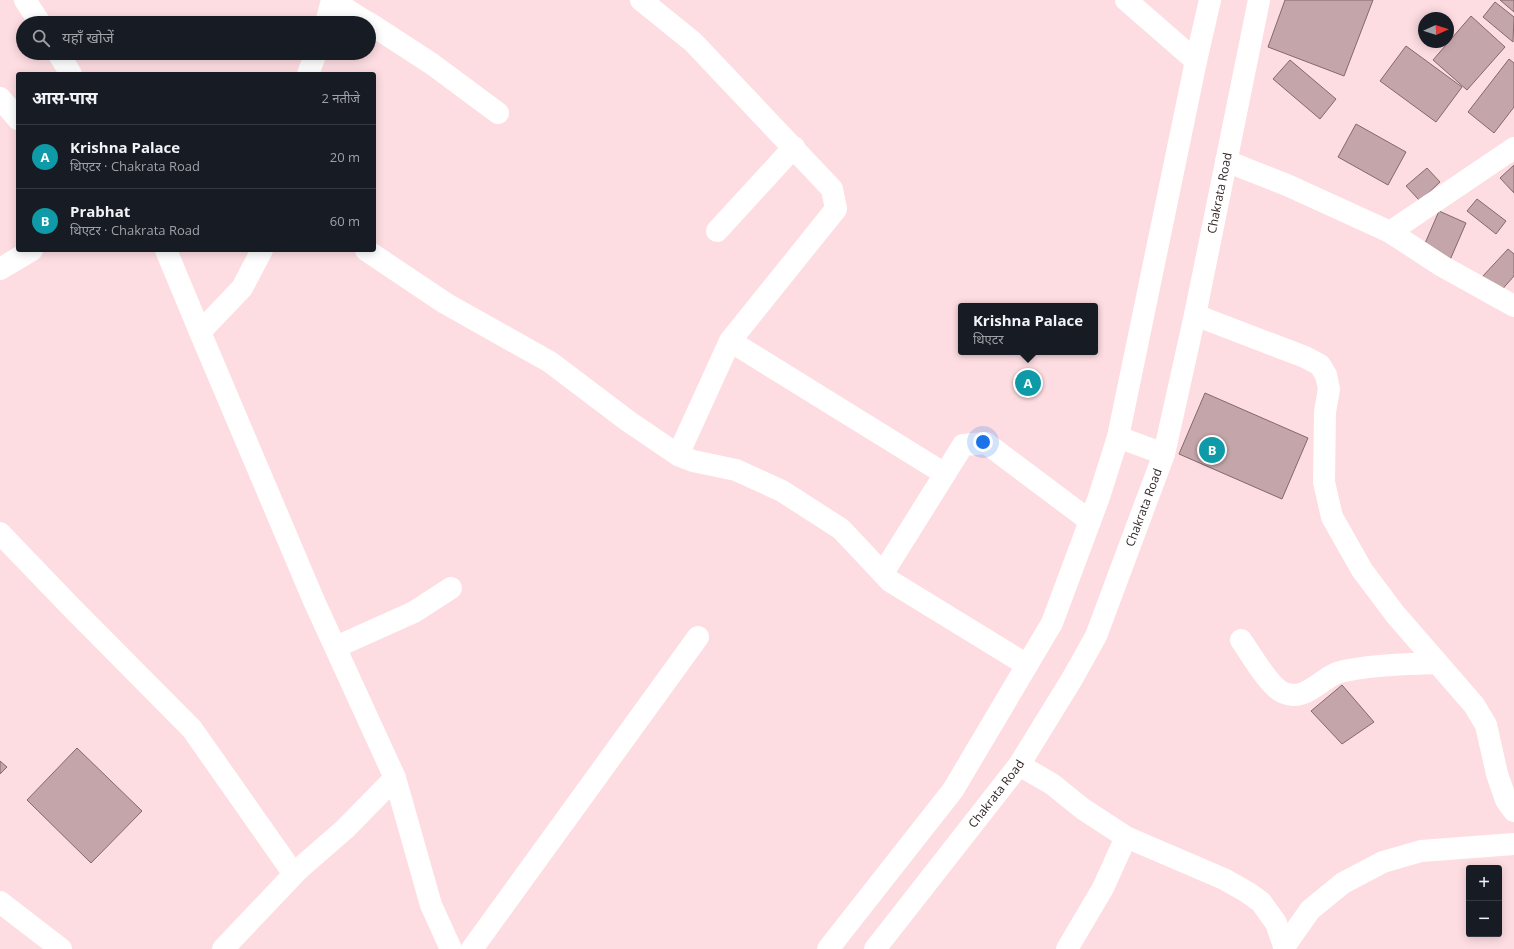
<!DOCTYPE html>
<html lang="hi">
<head>
<meta charset="utf-8">
<style>
	:root { --surface:#171b24; --page:#242831; --text:#f1f3f6; --muted:#9ea1a6; --line:#363941; --accent:#1a73e8 }
	body { margin:0; font-family:"Open Sans","Noto Sans Devanagari",sans-serif; background:var(--page); color:var(--text) }
	.controls { position:absolute; right:12px; bottom:12px; display:grid; overflow:hidden; border-radius:4px; box-shadow:0 2px 10px #0003 }
	.controls button { width:36px; height:36px; display:grid; place-items:center; padding:0; border:0; border-bottom:1px solid var(--line); background:var(--surface); color:var(--text); font:20px sans-serif }
	.compass { position:absolute; left:1418px; top:12px; width:36px; height:36px; border-radius:50%; background:var(--surface); box-shadow:0 2px 10px #0003; rotate:87deg }
	.you { position:absolute; left:983px; top:442px; width:14px; height:14px; margin:-10px; border:3px solid #fff; border-radius:50%; background:#1a73e8; box-shadow:0 0 0 6px #1a73e833 }
	.badge { display:grid; place-items:center; width:26px; height:26px; border-radius:50%; background:var(--accent); color:#fff; font-size:13px; font-weight:700 }
	.pin { position:absolute; translate:-50% -50%; border:2px solid #fff; box-shadow:0 1px 4px #0006 }
	.popup { position:absolute; left:958px; top:303px; width:140px; height:52px; box-sizing:border-box; display:grid; place-content:center; border-radius:4px; background:var(--surface); filter:drop-shadow(0 1px 3px #0005); font-size:13px; white-space:nowrap; color:var(--muted) }
	.popup b { font-size:15px; color:var(--text) }
	.popup::after { content:''; position:absolute; left:50%; top:100%; margin-left:-8px; border:8px solid transparent; border-top-color:var(--surface) }
	.list { margin:0; padding:0; list-style:none }
	h2 { display:flex; justify-content:space-between; align-items:center; height:52px; margin:0; padding:0 16px; font-size:17px }
	h2 small { font-size:13px; font-weight:400; color:var(--muted) }
	.list li { display:grid; grid-template-columns:26px 1fr auto; gap:12px; align-items:center; box-sizing:border-box; height:64px; padding:0 16px; border-top:1px solid var(--line) }
	.list b { display:block; font-size:15px; white-space:nowrap }
	.list p { margin:0; font-size:13px; white-space:nowrap; color:var(--muted) }
	.list em { font-size:13px; font-style:normal; color:var(--muted) }
	.icon { flex:none; width:22px; height:22px; fill:none; stroke:currentColor; stroke-width:2; stroke-linecap:round; stroke-linejoin:round }
	.map { position:relative; flex:none; width:1514px; height:949px; overflow:hidden }
	.search { position:absolute; background:var(--surface); box-shadow:0 2px 10px #0003; left:16px; top:16px; width:360px; height:44px; display:flex; align-items:center; gap:10px; box-sizing:border-box; padding:0 14px; border-radius:22px; color:var(--muted); font-size:15px }
	.panel { position:absolute; background:var(--surface); box-shadow:0 2px 10px #0003; left:16px; top:72px; width:360px; height:180px; border-radius:4px }
	.map>svg:first-child { display:block }
</style>
</head>
<body>
<div class="map">
<svg width="1514" height="949" viewBox="0 0 1514 949">
	<rect width="100%" height="100%" fill="#fedde2"/>
	<g fill="#c4a5aa" stroke="#84686c">
		<polygon points="1285,0 1373,0 1344,76 1268,47"/>
		<polygon points="1500,0 1514,0 1514,12"/>
		<polygon points="1495,2 1514,17 1513,42 1483,17"/>
		<polygon points="1471,16 1505,47 1467,90 1433,60"/>
		<polygon points="1406,46 1462,87 1436,122 1380,81"/>
		<polygon points="1509,59 1514,63 1514,107 1494,133 1468,112"/>
		<polygon points="1290,60 1336,99 1320,119 1273,79"/>
		<polygon points="1356,124 1406,152 1388,185 1338,157"/>
		<polygon points="1514,165 1514,193 1500,178"/>
		<polygon points="1427,168 1440,182 1420,201 1406,186"/>
		<polygon points="1477,199 1506,221 1496,234 1467,211"/>
		<polygon points="1439,211 1466,223 1450,260 1423,248"/>
		<polygon points="1508,249 1514,254 1514,276 1499,293 1482,277"/>
		<polygon points="1205,393 1308,438 1282,499 1179,454"/>
		<polygon points="1342,685 1374,722 1342,744 1311,711"/>
		<polygon points="77,748 142,811 91,863 27,800"/>
		<polygon points="0,761 7,767 0,774"/>
	</g>
	<g fill="none" stroke-linecap="round" stroke-linejoin="round">
		<g stroke="#fff" stroke-width="22">
			<polyline points="25,0 40,23"/>
			<polyline points="332,0 368,23"/>
			<polyline points="641,0 693,42 832,189 836,209 730,341 945,474"/>
			<polyline points="1126,0 1196,61"/>
			<polyline points="326,23 332,0"/>
			<polyline points="369,23 432,64 498,113"/>
			<polyline points="58,53 71,74"/>
			<polyline points="308,74 316,53"/>
			<polyline points="0,98 18,119"/>
			<polyline points="717,231 794,147"/>
			<polyline points="1390,232 1442,266 1514,306"/>
			<polyline points="166,250 200,332 314,601 395,778 431,905 451,949"/>
			<polyline points="366,250 445,303 550,362 628,421 678,455 693,461 736,470 782,491 841,529 890,581 1027,665"/>
			<polyline points="0,269 32,250"/>
			<polyline points="1195,315 1305,357 1320,365 1326,375 1329,389 1325,412 1324,482 1332,517 1362,570 1395,614 1474,705 1486,725 1497,774 1506,800 1514,811"/>
			<polyline points="200,332 242,288 262,250"/>
			<polyline points="678,455 730,341"/>
			<polyline points="0,533 72,608 192,729 291,870 295,872 299,869 345,829 395,778"/>
			<polyline points="883,573 963,445 986,443 1090,521"/>
			<path d="M1241 640C1250 653 1269 686 1282 692 1304 703 1319 680 1337 673 1342 671 1349 670 1355 669 1382 664 1409 664 1437 663"/>
			<polyline points="336,647 414,612 451,588"/>
			<polyline points="1019,765 1052,784 1083,809 1126,837 1224,879 1247,892 1261,902 1276,923 1285,949"/>
			<polyline points="0,902 61,949"/>
			<polyline points="1284,947 1310,910 1343,883 1383,862 1421,851 1514,844"/>
			<polyline points="223,949 299,869"/>
			<polyline points="472,949 698,637"/>
			<polyline points="1067,949 1103,888 1126,837"/>
		</g>
		<g stroke="#fff" stroke-width="22">
			<polyline points="1226,161 1287,185 1390,232 1514,148"/>
			<polyline points="1118,437 1164,454"/>
			<polyline points="828,949 953,790 1052,623 1099,497 1118,437 1196,61 1210,0"/>
			<path id="s1" d="M875 949 1019 765 1072 679 1096 636 1164 454 1195 315 1259 0"/>
		</g>
	</g>
	<g text-anchor="middle" stroke-width="3" stroke-linejoin="round" paint-order="stroke">
		<g font-size="12" fill="#302426" stroke="#fff">
			<text dy="4" stroke="none"><textPath href="#s1" startOffset="845">Chakrata Road</textPath></text>
			<text dy="4" stroke="none"><textPath href="#s1" startOffset="521">Chakrata Road</textPath></text>
			<text dy="4" stroke="none"><textPath href="#s1" startOffset="197">Chakrata Road</textPath></text>
		</g>
	</g>
</svg>
<div class="controls">
<button>+</button>
<button>−</button>
</div>
<svg class="compass" viewBox="-18 -18 36 36"><path d="M0-13l5 13h-10z" fill="#e53935"/><path d="M0 13l5-13h-10z" fill="#9ea1a6"/></svg>
<div class="you"></div>
<div class="pin badge" style="left:1028px;top:383px;background:#0f9aa8">A</div>
<div class="popup"><b>Krishna Palace</b>थिएटर</div>
<div class="pin badge" style="left:1212px;top:450px;background:#0f9aa8">B</div>
<div class="search"><svg class="icon" aria-label="search" viewBox="0 0 24 24"><circle cx="10" cy="10" r="6"/><path d="M15 15l6 6"/></svg>यहाँ खोजें</div>
<section class="panel">
<h2>आस-पास<small>2 नतीजे</small></h2>
<ul class="list">
<li><span class="badge" style="background:#0f9aa8">A</span><div><b>Krishna Palace</b><p>थिएटर · Chakrata Road</p></div><em>20 m</em></li>
<li><span class="badge" style="background:#0f9aa8">B</span><div><b>Prabhat</b><p>थिएटर · Chakrata Road</p></div><em>60 m</em></li>
</ul>
</section>
</div>
</body>
</html>
